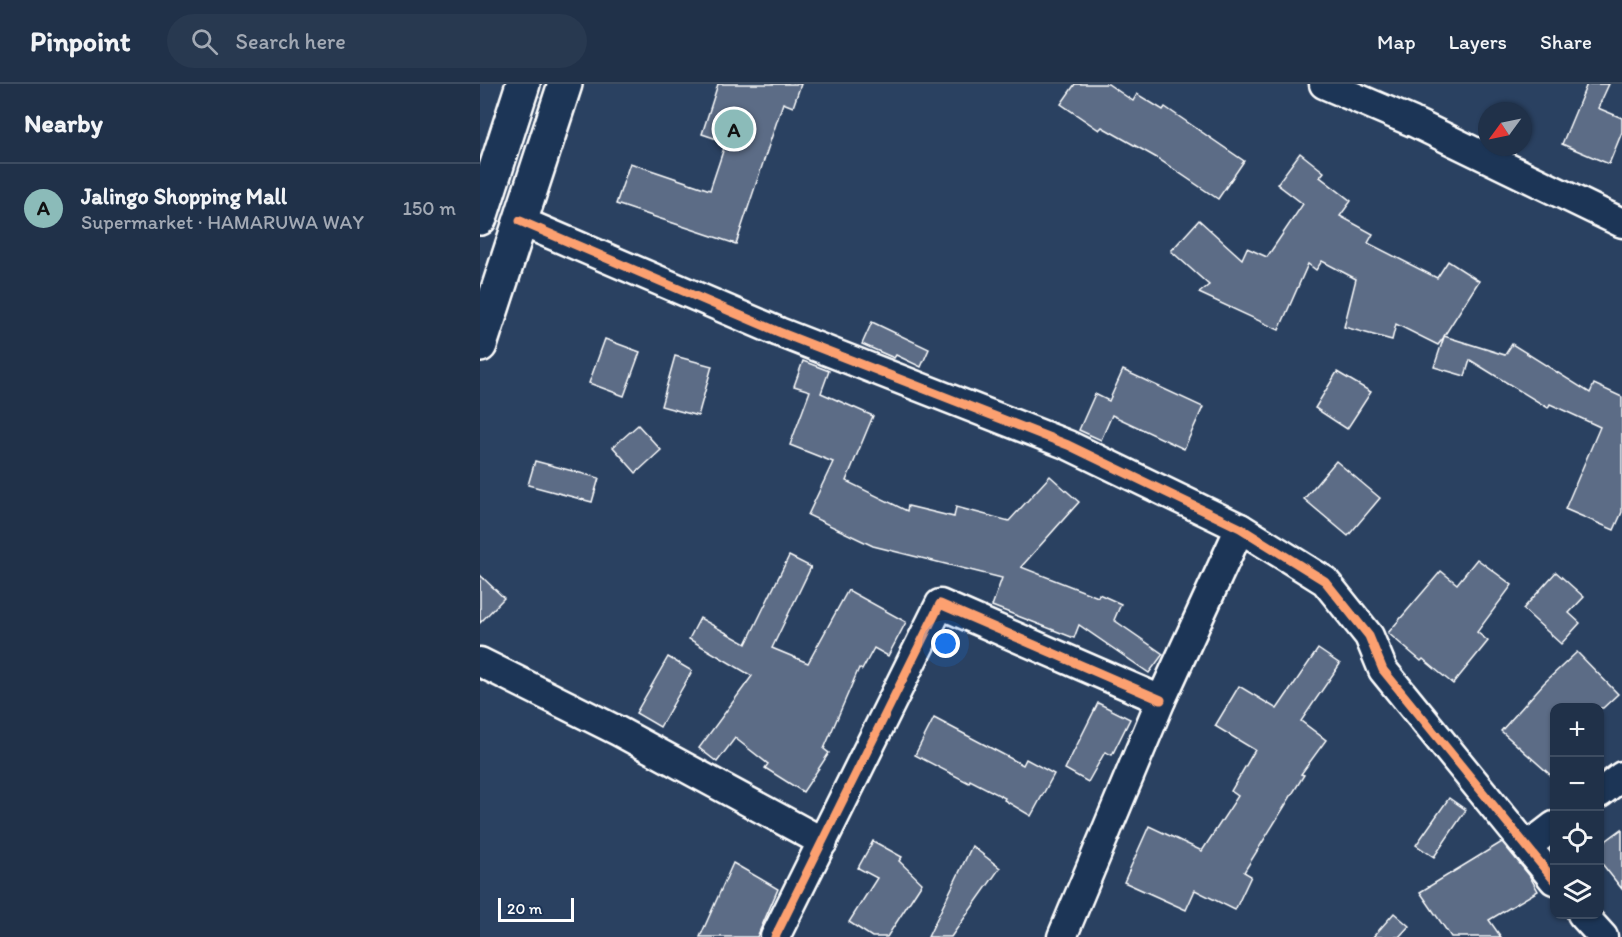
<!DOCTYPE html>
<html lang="en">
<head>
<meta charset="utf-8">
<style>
	:root { --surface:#203149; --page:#283950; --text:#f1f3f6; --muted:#a2a9b4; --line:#3d4c61; --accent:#8bbbb9 }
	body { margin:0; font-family:Itim,sans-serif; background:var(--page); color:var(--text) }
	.controls { position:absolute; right:18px; bottom:18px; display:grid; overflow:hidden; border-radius:12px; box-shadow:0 2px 4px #0004 }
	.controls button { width:54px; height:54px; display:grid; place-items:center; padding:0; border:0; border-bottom:2px solid var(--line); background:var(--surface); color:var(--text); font:30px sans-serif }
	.compass { position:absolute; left:998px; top:18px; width:54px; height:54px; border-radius:50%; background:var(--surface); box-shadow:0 2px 4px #0004; rotate:237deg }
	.scale { position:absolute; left:18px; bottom:15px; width:76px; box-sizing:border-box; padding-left:6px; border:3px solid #fff; border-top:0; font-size:16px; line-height:21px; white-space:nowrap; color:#fff; -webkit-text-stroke:4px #1d3557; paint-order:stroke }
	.you { position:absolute; left:466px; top:560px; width:21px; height:21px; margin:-15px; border:4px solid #fff; border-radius:50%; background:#1a73e8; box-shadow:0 0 0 9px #1a73e833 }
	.badge { display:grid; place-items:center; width:39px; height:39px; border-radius:50%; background:var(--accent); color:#111; font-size:20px; font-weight:700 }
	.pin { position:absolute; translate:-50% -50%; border:3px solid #fff; box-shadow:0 2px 6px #0006 }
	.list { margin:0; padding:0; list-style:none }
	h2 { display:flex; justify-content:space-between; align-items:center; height:78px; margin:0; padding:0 24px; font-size:26px }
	h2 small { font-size:20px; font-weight:400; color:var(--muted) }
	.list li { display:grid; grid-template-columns:39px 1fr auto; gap:18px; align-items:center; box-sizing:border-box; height:90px; padding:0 24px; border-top:2px solid var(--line) }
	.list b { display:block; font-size:22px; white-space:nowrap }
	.list p { margin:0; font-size:20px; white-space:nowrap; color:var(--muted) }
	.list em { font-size:20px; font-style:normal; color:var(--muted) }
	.icon { flex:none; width:33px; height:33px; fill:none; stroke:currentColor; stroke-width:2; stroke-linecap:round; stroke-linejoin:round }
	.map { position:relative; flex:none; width:1142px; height:853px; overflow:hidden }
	header { display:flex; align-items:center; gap:36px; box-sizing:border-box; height:84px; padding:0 30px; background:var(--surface); border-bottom:2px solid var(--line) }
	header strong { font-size:28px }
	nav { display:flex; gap:33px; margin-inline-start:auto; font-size:21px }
	.search { width:420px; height:54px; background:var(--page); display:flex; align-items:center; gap:15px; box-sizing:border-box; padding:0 21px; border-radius:33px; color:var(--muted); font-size:22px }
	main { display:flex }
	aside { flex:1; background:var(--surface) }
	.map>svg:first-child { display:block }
</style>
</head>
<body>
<header>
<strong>Pinpoint</strong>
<div class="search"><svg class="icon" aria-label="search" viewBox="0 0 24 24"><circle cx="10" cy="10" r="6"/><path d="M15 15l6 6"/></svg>Search here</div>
<nav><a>Map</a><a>Layers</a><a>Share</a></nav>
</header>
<main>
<aside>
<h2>Nearby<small></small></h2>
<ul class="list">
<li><span class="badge">A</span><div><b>Jalingo Shopping Mall</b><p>Supermarket · HAMARUWA WAY</p></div><em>150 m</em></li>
</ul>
</aside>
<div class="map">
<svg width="1142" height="853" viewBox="0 0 1142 853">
	<rect width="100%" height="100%" fill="#2a4161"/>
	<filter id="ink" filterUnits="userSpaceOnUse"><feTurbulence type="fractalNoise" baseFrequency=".0167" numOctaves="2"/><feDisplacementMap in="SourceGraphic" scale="12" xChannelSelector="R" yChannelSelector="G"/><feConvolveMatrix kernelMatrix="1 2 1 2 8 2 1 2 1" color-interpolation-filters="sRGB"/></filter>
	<g filter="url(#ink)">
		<g fill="#5b6c86" stroke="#fff" stroke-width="1.5">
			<polygon points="238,0 321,0 313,23 303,19 256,160 136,120 150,79 230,106 246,58 222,50"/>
			<polygon points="595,0 628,0 653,17 657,10 683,26 685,23 764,77 738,115 677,74 622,43 619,46 581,20"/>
			<polygon points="1107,0 1129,0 1118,24 1142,34 1142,48 1129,80 1082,60"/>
			<polygon points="820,69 844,88 840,93 871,117 860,132 893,150 888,159 957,194 968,177 999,197 964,252 1025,271 1032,260 1110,309 1114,300 1142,313 1142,428 1134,446 1085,425 1120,343 1070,320 1068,324 990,276 985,292 954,283 964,253 958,261 916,240 912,256 864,243 876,195 842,177 836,186 828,180 799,246 719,209 729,201 691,167 719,136 762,175 767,164 787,173 823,120 797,100"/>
			<polygon points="392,238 449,265 441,283 416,271 414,274 382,260"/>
			<polygon points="125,255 160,268 144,312 109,299"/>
			<polygon points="195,272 232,282 218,332 181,322"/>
			<polygon points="323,277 349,287 341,309 393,332 366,397 427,427 428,422 474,433 476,423 529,437 570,392 599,418 541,483 618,513 619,510 641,520 634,536 683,570 669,589 599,541 594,554 512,522 522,494 393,462 328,431 353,378 310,361 330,307 314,302"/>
			<polygon points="643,286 723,323 704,365 632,331 621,356 599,346 615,310 629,317"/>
			<polygon points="857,288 891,308 867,345 835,324"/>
			<polygon points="158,341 181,366 156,389 133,363"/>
			<polygon points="55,377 119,394 112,418 48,401"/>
			<polygon points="856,377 900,414 868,452 824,415"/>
			<polygon points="309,472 331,483 292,564 328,579 368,506 426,538 408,572 394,564 382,586 379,584 344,665 349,669 323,708 285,684 288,680 255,654 237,678 219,664 272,592 209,555 220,534 266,560"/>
			<polygon points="997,475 1032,501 997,548 1008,557 973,600 943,575 941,577 908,549 961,487 977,500"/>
			<polygon points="1076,488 1104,513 1089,529 1100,539 1081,560 1043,525"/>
			<polygon points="0,491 24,514 0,539"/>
			<polygon points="838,565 860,580 821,637 846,656 821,690 824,691 764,788 771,792 755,826 715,806 706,826 644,798 669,742 722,767 758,712 751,707 775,666 735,642 759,602 797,625"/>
			<polygon points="1097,568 1138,610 1123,624 1074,624 1074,694 1021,647 1064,599"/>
			<polygon points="188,573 212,587 180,643 156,629"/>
			<polygon points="618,619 650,635 632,671 625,668 608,698 585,685"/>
			<polygon points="454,634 543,681 546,675 574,690 551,732 524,716 525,714 490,696 489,699 435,671"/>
			<polygon points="969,714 986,726 954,773 936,761"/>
			<polygon points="1142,745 1142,805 1119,776 1119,762"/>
			<polygon points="393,757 422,773 419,777 442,799 407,853 392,853 369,838 397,794 378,784"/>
			<polygon points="1022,758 1049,791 1058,807 1009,836 1021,853 971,853 940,808"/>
			<polygon points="492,762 520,784 471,853 448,853"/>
			<polygon points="253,779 298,805 277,853 220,853"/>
			<polygon points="914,829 929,842 919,853 893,853"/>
		</g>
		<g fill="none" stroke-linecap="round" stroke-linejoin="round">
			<g stroke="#fff" stroke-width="33">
				<g id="minor">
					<polyline points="844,0 933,38 1142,139"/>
					<polyline points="40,137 299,248 588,361 760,444 845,497 889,552 903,586 1074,796"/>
					<polyline points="0,578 138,647 343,758"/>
					<polyline points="1120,709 1142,692"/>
					<polyline points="1048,762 1074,742"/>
					<polyline points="1102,830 1123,853"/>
					<polyline points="295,853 460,520 681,616"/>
					<polyline points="582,853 681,616 760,444"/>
				</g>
			</g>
			<g stroke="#fff" stroke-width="38">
				<g id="secondary">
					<polyline points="0,134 43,0"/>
					<polyline points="0,261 85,0"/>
				</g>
			</g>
			<use href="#minor" stroke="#1d3557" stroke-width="28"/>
			<use href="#secondary" stroke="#1d3557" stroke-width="33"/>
			<g stroke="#1d3557" stroke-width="13">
				<g id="cycleway">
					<polyline points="40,137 299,248 588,361 760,444 845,497 889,552 903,586 1074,796"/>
					<polyline points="295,853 460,520 681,616"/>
				</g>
			</g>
			<use href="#cycleway" stroke="#fca06f" stroke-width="9"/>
		</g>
	</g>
</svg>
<div class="controls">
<button>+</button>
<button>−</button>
<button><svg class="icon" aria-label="locate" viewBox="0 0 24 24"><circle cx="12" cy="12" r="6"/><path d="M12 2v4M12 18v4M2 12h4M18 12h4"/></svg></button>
<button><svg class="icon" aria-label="layers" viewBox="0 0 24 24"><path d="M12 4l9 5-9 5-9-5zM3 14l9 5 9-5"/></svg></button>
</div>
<svg class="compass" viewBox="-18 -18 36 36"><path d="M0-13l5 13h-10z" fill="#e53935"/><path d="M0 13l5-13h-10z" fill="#a2a9b4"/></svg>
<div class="scale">20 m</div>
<div class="you"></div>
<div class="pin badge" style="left:254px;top:45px">A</div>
</div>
</main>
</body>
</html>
